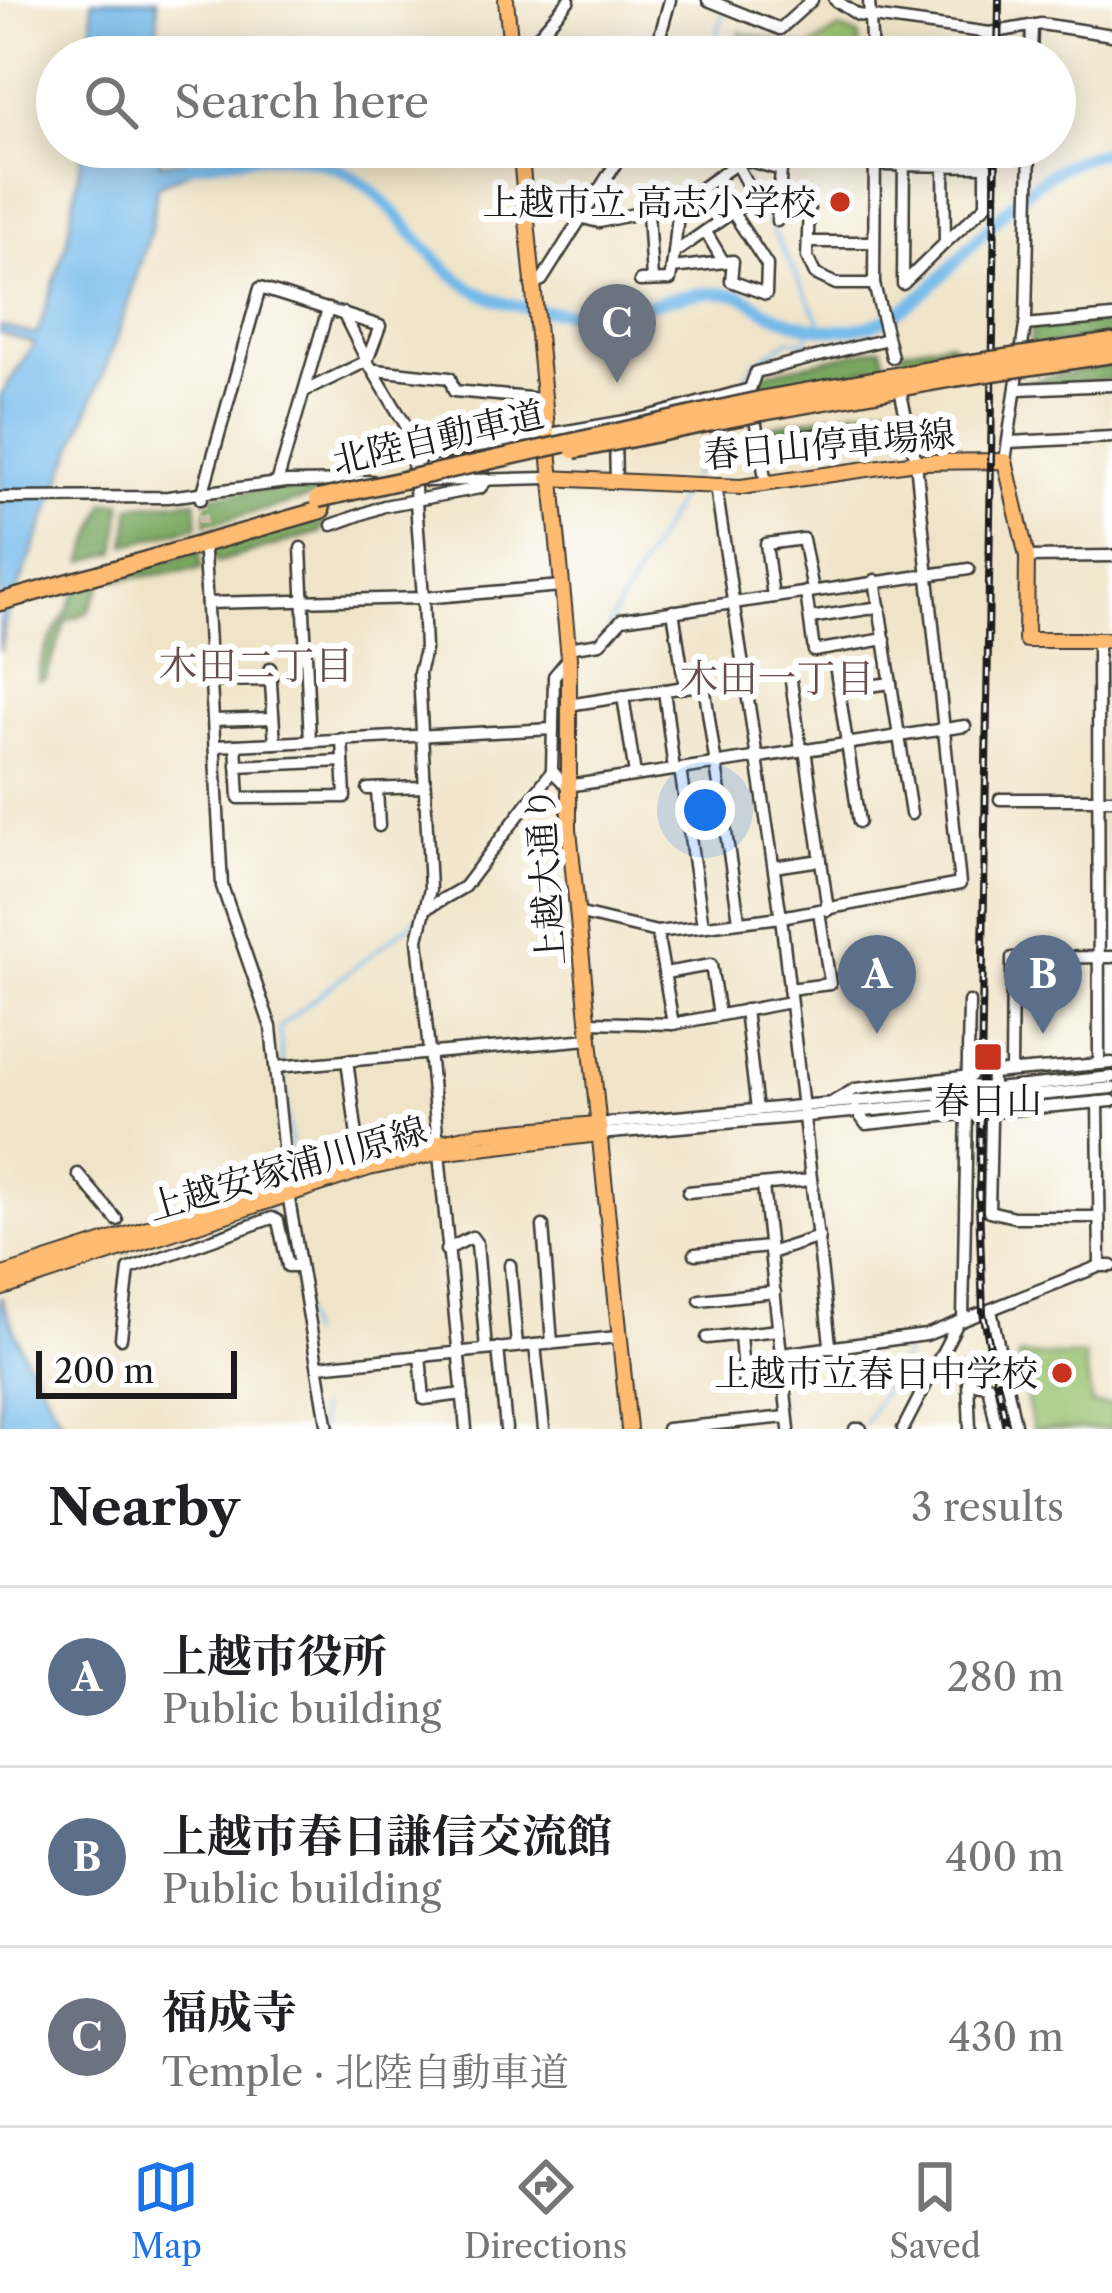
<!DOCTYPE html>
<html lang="en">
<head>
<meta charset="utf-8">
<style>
	:root { --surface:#fff; --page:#f2f2f2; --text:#202124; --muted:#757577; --line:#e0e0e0; --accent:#1a73e8 }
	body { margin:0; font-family:"Libre Caslon Text","Noto Serif JP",serif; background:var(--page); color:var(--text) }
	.scale { position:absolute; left:36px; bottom:30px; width:201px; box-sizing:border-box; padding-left:12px; border:6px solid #1c1c1c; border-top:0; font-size:33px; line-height:42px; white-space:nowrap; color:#1c1c1c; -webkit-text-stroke:9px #fff; paint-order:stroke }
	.you { position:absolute; left:705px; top:810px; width:42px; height:42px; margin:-30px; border:9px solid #fff; border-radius:50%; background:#1a73e8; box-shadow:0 0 0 18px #1a73e833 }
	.badge { display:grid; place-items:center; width:78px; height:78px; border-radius:50%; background:var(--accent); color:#fff; font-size:39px; font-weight:700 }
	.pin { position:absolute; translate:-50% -99px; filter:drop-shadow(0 3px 6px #0008) }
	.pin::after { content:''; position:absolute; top:63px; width:42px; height:36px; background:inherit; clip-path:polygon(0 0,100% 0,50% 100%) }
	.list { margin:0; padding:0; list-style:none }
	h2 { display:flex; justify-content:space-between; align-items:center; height:156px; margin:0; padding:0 48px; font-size:51px }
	h2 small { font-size:39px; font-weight:400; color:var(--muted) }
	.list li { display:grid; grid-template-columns:78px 1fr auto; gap:36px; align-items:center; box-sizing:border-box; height:180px; padding:0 48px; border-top:3px solid var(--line) }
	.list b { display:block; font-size:45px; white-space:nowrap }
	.list p { margin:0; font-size:39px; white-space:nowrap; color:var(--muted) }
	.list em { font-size:39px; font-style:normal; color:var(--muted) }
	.icon { flex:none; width:66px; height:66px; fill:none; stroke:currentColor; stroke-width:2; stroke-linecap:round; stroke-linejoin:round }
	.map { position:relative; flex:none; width:1112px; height:1429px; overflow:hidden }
	.search { position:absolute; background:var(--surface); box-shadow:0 6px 30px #0003; left:36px; right:36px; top:36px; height:132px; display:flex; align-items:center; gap:30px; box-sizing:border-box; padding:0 42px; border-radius:66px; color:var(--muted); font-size:45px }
	.sheet { height:696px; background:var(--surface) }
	nav { display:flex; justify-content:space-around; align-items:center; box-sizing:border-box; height:168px; border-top:3px solid var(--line); background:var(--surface); font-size:33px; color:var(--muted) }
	nav a { display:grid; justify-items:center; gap:6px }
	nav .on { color:var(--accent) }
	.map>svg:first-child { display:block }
</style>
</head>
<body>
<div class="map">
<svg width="1112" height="1429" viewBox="0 0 1112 1429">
	<rect width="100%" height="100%" fill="#fff"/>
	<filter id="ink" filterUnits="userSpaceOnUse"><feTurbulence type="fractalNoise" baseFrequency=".00833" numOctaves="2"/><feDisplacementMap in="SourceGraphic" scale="24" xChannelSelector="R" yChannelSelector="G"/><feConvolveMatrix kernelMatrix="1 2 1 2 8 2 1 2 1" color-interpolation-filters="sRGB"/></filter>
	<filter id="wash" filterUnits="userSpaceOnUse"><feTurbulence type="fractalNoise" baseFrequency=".004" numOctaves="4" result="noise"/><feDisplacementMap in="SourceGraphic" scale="48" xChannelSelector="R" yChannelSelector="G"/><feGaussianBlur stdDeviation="2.7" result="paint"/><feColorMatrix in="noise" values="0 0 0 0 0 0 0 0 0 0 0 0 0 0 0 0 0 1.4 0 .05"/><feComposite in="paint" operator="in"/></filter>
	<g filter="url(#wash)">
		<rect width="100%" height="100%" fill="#f0e4c8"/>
		<g fill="#97c16e" stroke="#5a6e45" stroke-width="3">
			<polygon points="839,29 859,36 859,57 741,57 740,32 810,48"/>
			<polygon points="1018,1356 1084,1356 1092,1404 1112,1405 1112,1429 1033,1429"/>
		</g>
		<g fill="#79a761" stroke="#4a623e" stroke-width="3">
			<polygon points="1112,322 1112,335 1029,348 1032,328"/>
			<polygon points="948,341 967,355 899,363 903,350"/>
			<polygon points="882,347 886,365 755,393 761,374"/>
			<polygon points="1112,365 1112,379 1044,386 1022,382"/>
			<polygon points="899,402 898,414 769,435 762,428"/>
			<polygon points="314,485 321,495 206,525 208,496"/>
			<polygon points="196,500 198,526 126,545 131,506"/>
			<polygon points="122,502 116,552 83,562 105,503"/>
			<polygon points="325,518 321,532 218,562 208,557 208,549"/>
			<polygon points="200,551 201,569 115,580 119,574"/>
			<path d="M106 575 88 612 66 621 46 678 38 680C40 642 71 616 79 581Z"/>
		</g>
		<g fill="#73baea" stroke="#486b83" stroke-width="3">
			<polygon points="92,0 157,0 159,57 93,57"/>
			<polygon points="83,147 159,147 160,164 188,160 190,171 157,186 151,229 117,338 6,619 0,652 0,397 34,343 0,333 0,326 37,335 67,241"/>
			<polygon points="0,1295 24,1354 66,1429 0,1429"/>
		</g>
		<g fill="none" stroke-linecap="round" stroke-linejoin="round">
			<g stroke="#73baea" stroke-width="3">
				<polyline points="724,13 717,33 728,57"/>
				<polyline points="756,197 825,332"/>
				<polyline points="742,386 753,364 791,339 804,343 810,328"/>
				<polyline points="690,480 722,427"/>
				<polyline points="608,626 685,488"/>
				<polyline points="288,1164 292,1161 279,1027 420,916"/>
				<polyline points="266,1181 279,1169"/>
				<polyline points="269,1208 282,1270 296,1271 307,1335"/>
				<polyline points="319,1409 321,1429"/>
				<polyline points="864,1425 907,1349"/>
			</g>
			<path stroke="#73baea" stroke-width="12" d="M175 169C231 156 310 145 360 181 415 221 437 287 513 305 547 313 595 317 630 309 666 301 699 287 737 295 748 297 758 307 768 312 811 332 855 339 898 312 972 265 1017 163 1112 151"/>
		</g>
	</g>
	<g filter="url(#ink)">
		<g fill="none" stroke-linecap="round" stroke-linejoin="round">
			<g stroke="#c6bca6" stroke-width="10" stroke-dasharray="10 5" stroke-linecap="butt">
				<polyline points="201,499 204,544"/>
				<polyline points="967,1091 995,1089"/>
				<polyline points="117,1220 129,1269"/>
			</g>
			<g stroke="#3c3a36" stroke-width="15">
				<g id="minor">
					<polyline points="708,0 780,29 812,0"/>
					<polyline points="835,0 858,15 990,33 1041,24 1112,35"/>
					<polyline points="869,0 872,57"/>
					<polyline points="520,57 569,0"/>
					<polyline points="654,57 670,0"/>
					<polyline points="988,57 990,33"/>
					<polyline points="1031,57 1032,26"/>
					<polyline points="875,147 874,284 892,357"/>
					<polyline points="904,147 903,284 945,243"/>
					<polyline points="876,165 986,166 986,205 945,243 944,166"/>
					<polyline points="679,204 674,253 754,197 727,147"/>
					<polyline points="778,207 809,209 807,257 815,274 836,284 874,284"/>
					<polyline points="648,213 652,280"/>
					<polyline points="583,218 599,222 679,204 743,159 781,170 777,221"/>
					<polyline points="706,232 723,261"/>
					<polyline points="808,242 874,242"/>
					<polyline points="674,253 672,268 733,261 731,281 766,294 767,265 733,213"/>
					<polyline points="640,281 670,280 672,268"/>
					<polyline points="531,285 542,280 626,147"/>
					<polyline points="1025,325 1112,317"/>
					<polyline points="376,370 450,378 454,391 541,399"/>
					<polyline points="750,389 756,372 887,339"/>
					<polyline points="1019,389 1112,385"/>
					<polyline points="307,390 367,361 343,313"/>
					<polyline points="411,435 456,439"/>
					<polyline points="615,437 616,482"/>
					<polyline points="760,442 871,428 907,418"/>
					<polyline points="1009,442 1112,437"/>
					<polyline points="1005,461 1026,319 1030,147"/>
					<polyline points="416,467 421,456 643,418 750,389 766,484"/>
					<polyline points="427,481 549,478"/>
					<polyline points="277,483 328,309"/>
					<polyline points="716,488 781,917 830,1344"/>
					<polyline points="0,498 168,497 287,482 372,481"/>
					<polyline points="201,499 260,288 380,326 367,361 411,434 423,598 425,650 419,673 430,889 418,939 466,1429"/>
					<polyline points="332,525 384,506 480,488 487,480"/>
					<polyline points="301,548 310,741"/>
					<polyline points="204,553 222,886 271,1027 288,1194 328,1429"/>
					<polyline points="1027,557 1112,556"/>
					<polyline points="875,580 911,814"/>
					<polyline points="806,592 814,651 885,639"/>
					<polyline points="773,597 766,544 803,539 813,590"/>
					<polyline points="207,603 423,598 561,586"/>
					<polyline points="810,618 880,607"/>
					<polyline points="1098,640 1099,1064"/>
					<polyline points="567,648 600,643 622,619 969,569"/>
					<polyline points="270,668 275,743"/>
					<polyline points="836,671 859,822"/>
					<polyline points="211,681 271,680"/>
					<polyline points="791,681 801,750"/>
					<polyline points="685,687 704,685 739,920"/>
					<polyline points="664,690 674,770"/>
					<polyline points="839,690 891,683"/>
					<polyline points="623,696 635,775"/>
					<polyline points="568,705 685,687 673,611"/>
					<polyline points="214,720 273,718"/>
					<polyline points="236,745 239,798 345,797 342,739"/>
					<polyline points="216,746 553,729"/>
					<polyline points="805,749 828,910"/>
					<polyline points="237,766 343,761"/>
					<polyline points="680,769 703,926"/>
					<polyline points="552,771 567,786 965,726"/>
					<polyline points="368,789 424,787"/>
					<polyline points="377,789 379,826"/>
					<polyline points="1000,799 1112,799"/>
					<polyline points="774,867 821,860"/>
					<polyline points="429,907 464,887 552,771 554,676 569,658"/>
					<polyline points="577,913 657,932 781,917 960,884 916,462 901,394"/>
					<polyline points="657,932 673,1024 790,1002"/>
					<polyline points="665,973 711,965 719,1015"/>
					<polyline points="789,989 830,984 819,911"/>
					<polyline points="745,1010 757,1110"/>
					<polyline points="587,1022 673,1024"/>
					<polyline points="347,1060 360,1159"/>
					<polyline points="277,1067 589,1039"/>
					<polyline points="1011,1071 1012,958 1112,957"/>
					<polyline points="995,1089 1112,1077"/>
					<polyline points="994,1099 1112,1088"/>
					<polyline points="834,1101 855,1089 971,1076"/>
					<polyline points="1098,1102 1100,1266"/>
					<polyline points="856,1110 866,1124 971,1113"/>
					<polyline points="990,1112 1112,1101"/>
					<polyline points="597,1124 967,1091"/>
					<polyline points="599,1134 967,1102"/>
					<polyline points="78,1174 117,1220"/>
					<polyline points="763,1186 789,1429"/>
					<polyline points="688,1192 811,1180"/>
					<polyline points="1099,1217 1014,1217 989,1211 992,1073 1112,1063"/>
					<polyline points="543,1226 552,1343"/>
					<polyline points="446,1250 472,1237 477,1244 486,1349"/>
					<polyline points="770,1253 819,1237"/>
					<polyline points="695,1254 769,1247"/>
					<polyline points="510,1265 517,1346"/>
					<polyline points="700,1300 775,1292"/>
					<polyline points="991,1310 1016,1429"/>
					<polyline points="963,1320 969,1002"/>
					<polyline points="740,1334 744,1387 783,1383"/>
					<polyline points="121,1338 129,1269 272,1218 278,1221 288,1266 300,1266"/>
					<polyline points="707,1338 778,1330"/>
					<polyline points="535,1345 544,1429"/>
					<polyline points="498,1348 506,1429"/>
					<polyline points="781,1354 926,1335 1100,1266 1112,1266"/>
					<polyline points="420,1356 424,1399 463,1394"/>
					<polyline points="318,1366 618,1337"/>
					<polyline points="667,1429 787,1417"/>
					<polyline points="855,1429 861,1429"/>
					<polyline points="903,1429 957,1324"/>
					<polyline points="970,1429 968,1382 988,1385 997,1429"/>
				</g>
			</g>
			<g stroke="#3c3a36" stroke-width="18">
				<g id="major">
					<polyline points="506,0 512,57"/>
					<polyline points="520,147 569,658 569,829 629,1429"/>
					<polyline points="549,478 741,487 916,462 1005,461 1027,557 1026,640 1112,640"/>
					<polyline points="0,1276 360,1159 479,1134 597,1124"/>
					<polyline points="0,1289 369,1168 438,1153 599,1134"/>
				</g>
			</g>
			<g stroke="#3c3a36" stroke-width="21">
				<g id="highway">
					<polyline points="1052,351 1112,342"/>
					<polyline points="1053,363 1112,354"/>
					<polyline points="760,400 953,366"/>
					<polyline points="762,412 953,378"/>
					<polyline points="0,602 321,510"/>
				</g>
			</g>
			<use href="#minor" stroke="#fff" stroke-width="10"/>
			<use href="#major" stroke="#ffbb71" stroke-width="14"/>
			<use href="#highway" stroke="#ffbb71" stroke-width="16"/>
			<g stroke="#1c1c1c" stroke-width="8">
				<g id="rail">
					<polyline points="998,57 999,0"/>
					<polyline points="996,147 979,1203 983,1313 1007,1429"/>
				</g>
			</g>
			<use href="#rail" stroke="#fff" stroke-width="3" stroke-dasharray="9" stroke-linecap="butt"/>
			<g stroke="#3c3a36" stroke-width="21" stroke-linecap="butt">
				<g id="highway-bridge">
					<polyline points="953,366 1052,351"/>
					<polyline points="953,378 1053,363"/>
					<polyline points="574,450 762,412"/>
					<polyline points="318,499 760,400"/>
				</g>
			</g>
			<use href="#highway-bridge" stroke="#ffbb71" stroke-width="16"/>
		</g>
	</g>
	<g fill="#c8321e" stroke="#fff" stroke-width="4.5">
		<circle cx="840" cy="202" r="12"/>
		<rect x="973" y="1042" width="30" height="30" rx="6"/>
		<circle cx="1062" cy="1373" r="12"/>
	</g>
	<g text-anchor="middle" stroke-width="12" stroke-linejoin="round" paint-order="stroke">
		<g font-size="36" fill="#1c1c1c" stroke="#fff" text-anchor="end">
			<text x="816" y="215">上越市立 高志小学校</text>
			<text x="988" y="1113" text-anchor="middle">春日山</text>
			<text x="1038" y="1386">上越市立春日中学校</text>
		</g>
		<g font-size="36" fill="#1c1c1c" stroke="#fff">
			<text transform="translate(438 437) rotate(-13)" y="13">北陸自動車道</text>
			<text transform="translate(829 444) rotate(-5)" y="13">春日山停車場線</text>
			<text transform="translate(545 876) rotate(-94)" y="13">上越大通り</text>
			<text transform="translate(287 1168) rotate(-16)" y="13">上越安塚浦川原線</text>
		</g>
		<g font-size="39" fill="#684f4e" stroke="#fff">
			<text x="256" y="679">木田二丁目</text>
			<text x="777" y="692">木田一丁目</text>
		</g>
	</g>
</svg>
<div class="scale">200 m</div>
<div class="you"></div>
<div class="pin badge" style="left:877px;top:1034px;background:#5c6f8a">A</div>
<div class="pin badge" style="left:1043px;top:1034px;background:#5c6f8a">B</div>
<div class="pin badge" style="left:617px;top:383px;background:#6b7280">C</div>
<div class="search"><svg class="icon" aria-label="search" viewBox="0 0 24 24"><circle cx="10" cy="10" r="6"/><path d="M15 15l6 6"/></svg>Search here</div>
</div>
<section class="sheet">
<h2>Nearby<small>3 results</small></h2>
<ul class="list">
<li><span class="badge" style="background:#5c6f8a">A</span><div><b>上越市役所</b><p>Public building</p></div><em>280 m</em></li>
<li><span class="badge" style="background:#5c6f8a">B</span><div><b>上越市春日謙信交流館</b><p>Public building</p></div><em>400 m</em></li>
<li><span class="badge" style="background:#6b7280">C</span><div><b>福成寺</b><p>Temple · 北陸自動車道</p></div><em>430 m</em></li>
</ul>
</section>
<nav>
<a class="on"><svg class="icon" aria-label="map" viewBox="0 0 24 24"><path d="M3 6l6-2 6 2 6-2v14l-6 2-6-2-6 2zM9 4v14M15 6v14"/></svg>Map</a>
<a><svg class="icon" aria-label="directions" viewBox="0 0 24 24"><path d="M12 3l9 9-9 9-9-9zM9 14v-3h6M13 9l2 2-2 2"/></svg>Directions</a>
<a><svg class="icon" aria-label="saved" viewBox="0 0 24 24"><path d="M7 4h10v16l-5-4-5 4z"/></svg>Saved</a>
</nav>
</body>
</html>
